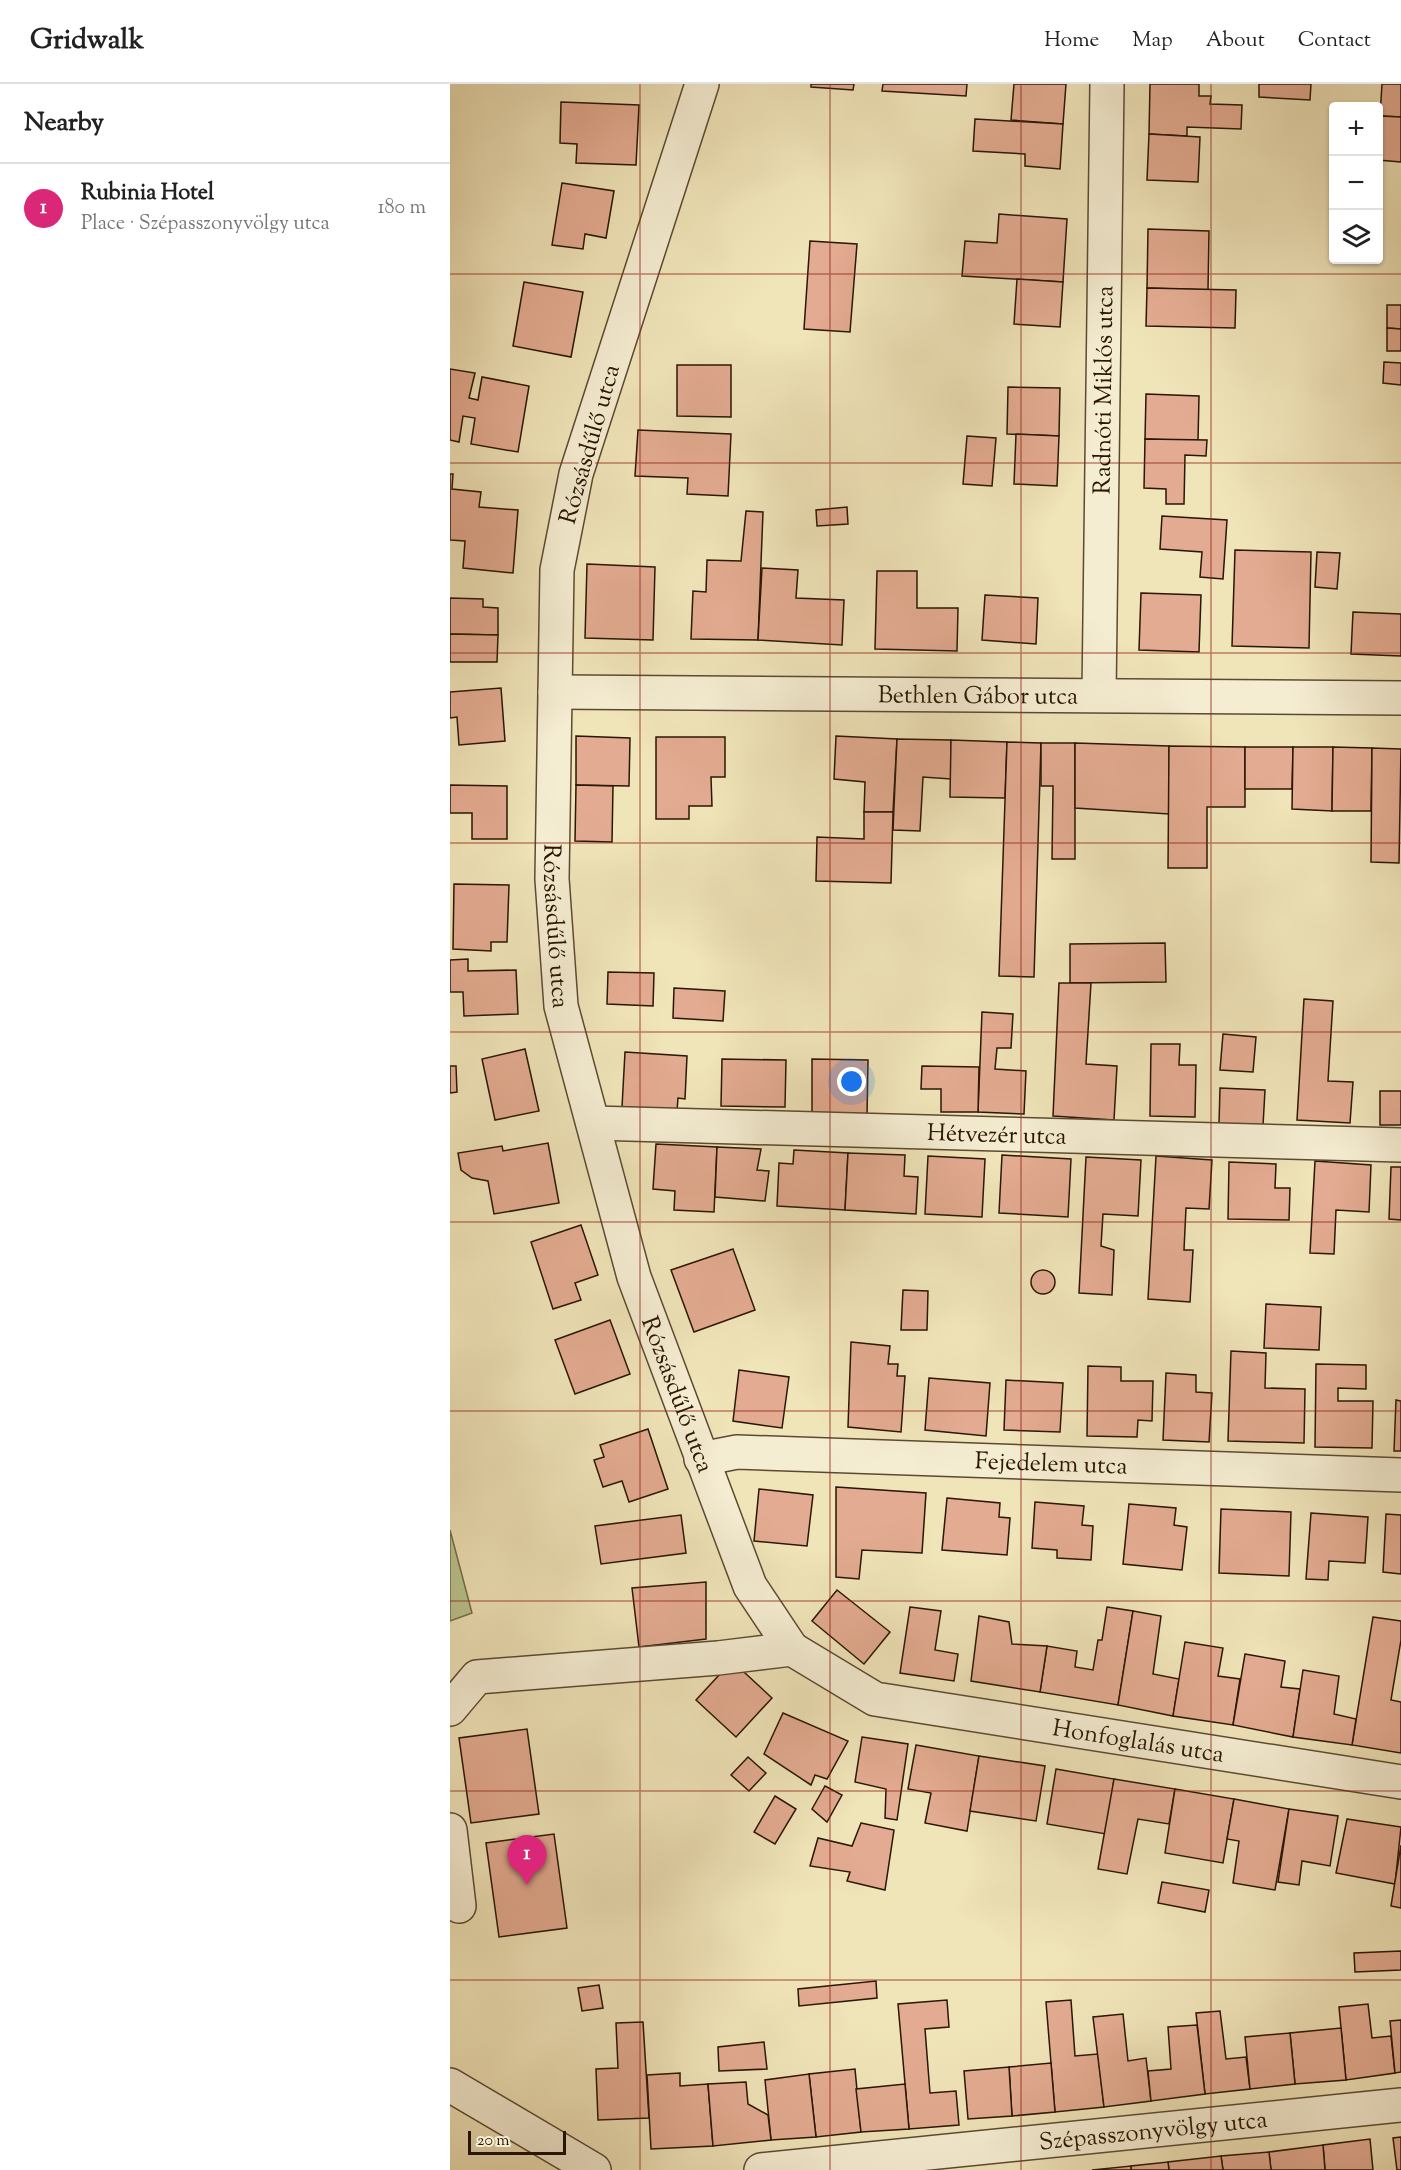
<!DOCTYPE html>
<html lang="en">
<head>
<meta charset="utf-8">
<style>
	:root { --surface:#fff; --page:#f2f2f2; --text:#222; --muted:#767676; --line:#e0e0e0; --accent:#db2777 }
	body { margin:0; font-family:"Sorts Mill Goudy",serif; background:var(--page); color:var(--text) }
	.controls { position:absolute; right:18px; top:18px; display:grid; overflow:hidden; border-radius:6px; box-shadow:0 2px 4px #0004 }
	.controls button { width:54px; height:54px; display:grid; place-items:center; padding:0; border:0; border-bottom:2px solid var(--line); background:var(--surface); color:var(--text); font:30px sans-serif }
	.scale { position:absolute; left:18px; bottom:15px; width:98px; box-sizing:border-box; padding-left:6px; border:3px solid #2a1603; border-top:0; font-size:16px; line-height:21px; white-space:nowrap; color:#2a1603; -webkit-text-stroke:4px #f5edd2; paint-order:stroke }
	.you { position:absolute; left:402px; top:998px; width:21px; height:21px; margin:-15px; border:4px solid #fff; border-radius:50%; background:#1a73e8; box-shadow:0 0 0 9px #1a73e833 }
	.badge { display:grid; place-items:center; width:39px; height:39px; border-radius:50%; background:var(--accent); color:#fff; font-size:20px; font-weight:700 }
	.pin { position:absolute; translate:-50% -50px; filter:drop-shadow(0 2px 3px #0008) }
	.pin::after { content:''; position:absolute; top:32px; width:21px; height:18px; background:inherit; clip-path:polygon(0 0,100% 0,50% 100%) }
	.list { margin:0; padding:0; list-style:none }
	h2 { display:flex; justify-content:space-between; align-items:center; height:78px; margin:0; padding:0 24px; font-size:26px }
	h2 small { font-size:20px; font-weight:400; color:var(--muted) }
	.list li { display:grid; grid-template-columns:39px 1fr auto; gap:18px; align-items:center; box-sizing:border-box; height:90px; padding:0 24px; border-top:2px solid var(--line) }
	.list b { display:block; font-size:22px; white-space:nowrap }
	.list p { margin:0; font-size:20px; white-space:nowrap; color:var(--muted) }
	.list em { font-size:20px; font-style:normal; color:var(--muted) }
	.icon { flex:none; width:33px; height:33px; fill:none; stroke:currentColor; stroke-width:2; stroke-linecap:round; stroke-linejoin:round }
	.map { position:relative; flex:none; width:951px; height:2086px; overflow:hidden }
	header { display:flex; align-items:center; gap:36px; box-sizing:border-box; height:84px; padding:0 30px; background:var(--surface); border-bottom:2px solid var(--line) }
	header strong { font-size:28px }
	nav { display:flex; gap:33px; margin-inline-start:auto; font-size:21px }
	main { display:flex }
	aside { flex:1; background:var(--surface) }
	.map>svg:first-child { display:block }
</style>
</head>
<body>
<header>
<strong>Gridwalk</strong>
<nav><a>Home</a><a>Map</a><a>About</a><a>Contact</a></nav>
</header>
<main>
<aside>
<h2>Nearby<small></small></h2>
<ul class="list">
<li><span class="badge">1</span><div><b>Rubinia Hotel</b><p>Place · Szépasszonyvölgy utca</p></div><em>180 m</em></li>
</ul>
</aside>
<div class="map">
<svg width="951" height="2086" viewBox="0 0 951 2086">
	<rect width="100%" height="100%" fill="#f0e4b9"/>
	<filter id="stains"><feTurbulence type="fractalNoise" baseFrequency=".00333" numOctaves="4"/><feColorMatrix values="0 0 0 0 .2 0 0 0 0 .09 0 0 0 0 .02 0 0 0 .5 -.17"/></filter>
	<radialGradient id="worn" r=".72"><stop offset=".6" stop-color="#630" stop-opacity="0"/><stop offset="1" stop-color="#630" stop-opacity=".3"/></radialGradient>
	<polygon fill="#bbc48f" stroke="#726d49" stroke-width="1.5" points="0,1446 22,1529 0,1537"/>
	<g fill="#e3ab91" stroke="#2a1603" stroke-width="1.5">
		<polygon points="361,0 404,0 403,6 361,3"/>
		<polygon points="433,0 517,0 516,12 432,7"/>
		<polygon points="564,0 616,0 613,40 561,36"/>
		<polygon points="700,0 749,0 749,12 761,12 760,20 792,21 791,45 737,43 737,52 699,50"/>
		<polygon points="809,0 861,0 860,16 809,13"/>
		<polygon points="932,0 951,0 951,33 930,32"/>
		<polygon points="111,18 189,21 186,81 126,79 127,60 110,59"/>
		<polygon points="930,32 951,33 951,78 928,76"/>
		<polygon points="525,35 613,40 610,85 575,82 575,70 523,67"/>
		<polygon points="699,50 750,53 748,98 697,96"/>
		<polygon points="112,99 164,107 156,154 135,150 133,165 102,161"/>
		<polygon points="549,130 617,135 613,198 512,192 515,157 547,159"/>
		<polygon points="698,145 759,147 758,206 697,204"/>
		<polygon points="360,157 407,160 400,248 354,245"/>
		<polygon points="567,195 613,198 610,243 564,240"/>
		<polygon points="74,198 133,208 121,273 63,262"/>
		<polygon points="697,204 786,206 785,244 696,242"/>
		<polygon points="937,221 951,221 951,245 937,244"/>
		<polygon points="937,244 951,245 951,267 937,267"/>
		<polygon points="934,278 951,279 951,301 933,299"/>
		<polygon points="227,281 281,281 281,333 227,332"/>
		<polygon points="0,285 25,289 19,314 28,316 32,293 79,302 68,368 21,360 25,334 13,332 9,358 0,356"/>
		<polygon points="558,303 610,304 609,352 557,350"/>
		<polygon points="696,310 749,312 748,357 695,355"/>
		<polygon points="188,346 281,350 278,412 237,410 238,394 185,392"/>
		<polygon points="566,350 609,352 607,402 564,400"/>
		<polygon points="517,352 546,354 542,402 513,400"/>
		<polygon points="695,355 757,356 756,372 735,371 734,420 716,420 716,405 694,404"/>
		<polygon points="0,390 3,390 2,405 31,408 29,423 68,426 63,489 13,484 15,457 0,456"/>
		<polygon points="397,423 398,440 367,442 366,426"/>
		<polygon points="296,427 313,428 308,556 241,555 243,507 256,508 257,476 291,477"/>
		<polygon points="712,432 777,436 773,495 750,493 752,468 710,465"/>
		<polygon points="785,466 861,468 859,564 782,562"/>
		<polygon points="867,468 890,469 887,505 865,503"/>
		<polygon points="137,480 205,483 203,556 135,554"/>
		<polygon points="312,484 348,486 346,514 394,516 392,561 308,556"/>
		<polygon points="427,487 467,487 467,524 508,524 507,567 425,565"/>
		<polygon points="691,509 751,511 749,568 689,566"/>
		<polygon points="535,511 588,514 586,560 532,556"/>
		<polygon points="0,514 33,515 33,523 48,524 48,551 0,550"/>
		<polygon points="903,528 951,530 951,572 901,570"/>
		<polygon points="0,550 48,551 47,578 0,578"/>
		<polygon points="51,604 55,657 9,661 7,633 0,634 0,608"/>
		<polygon points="126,652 180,654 179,702 126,701"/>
		<polygon points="386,652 447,655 443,728 414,728 415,698 384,695"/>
		<polygon points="206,653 275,653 275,693 261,693 262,722 239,722 239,735 206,735"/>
		<polygon points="447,655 501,656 501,695 473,693 470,747 443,746"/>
		<polygon points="501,656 557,658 555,714 500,713"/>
		<polygon points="557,658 591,659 584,893 549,892"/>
		<polygon points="591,659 625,659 625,775 602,775 603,702 591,702"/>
		<polygon points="625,659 719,662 719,730 625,724"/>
		<polygon points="719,662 795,663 795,723 757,723 757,784 718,784"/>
		<polygon points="795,663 843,663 842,705 795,705"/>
		<polygon points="843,663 883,663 882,727 842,725"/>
		<polygon points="883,663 922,664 921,727 882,727"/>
		<polygon points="922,664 951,665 949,779 921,778"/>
		<polygon points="0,701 57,702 57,755 22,755 22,729 0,729"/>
		<polygon points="126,701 163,702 162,758 125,757"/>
		<polygon points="414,728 443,728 441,799 366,797 367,753 414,755"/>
		<polygon points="4,800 59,801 57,858 41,858 41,867 3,865"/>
		<polygon points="715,859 716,898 620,899 620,860"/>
		<polygon points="18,875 18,887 66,886 68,930 14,932 13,908 0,908 0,876"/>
		<polygon points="158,888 204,889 203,922 157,920"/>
		<polygon points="609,899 641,899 636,980 667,982 664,1036 603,1032"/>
		<polygon points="224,904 275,907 273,937 223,934"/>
		<polygon points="854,915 883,917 878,997 903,998 900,1039 847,1036"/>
		<polygon points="532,928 563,930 561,964 547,964 545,985 576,987 574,1030 528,1028"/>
		<polygon points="773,950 806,953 803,988 770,986"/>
		<polygon points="701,960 730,960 729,981 746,981 745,1033 700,1032"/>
		<polygon points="75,965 89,1027 45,1036 32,975"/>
		<polygon points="175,968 237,972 235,1015 228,1014 227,1027 172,1023"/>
		<polygon points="272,975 336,976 335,1023 271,1022"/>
		<polygon points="362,975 418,976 417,1033 362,1032"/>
		<polygon points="0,982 6,982 7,1008 0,1009"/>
		<polygon points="472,982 529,983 528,1028 491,1028 491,1005 471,1005"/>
		<polygon points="770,1004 815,1006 813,1042 769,1040"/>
		<rect x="930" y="1007" width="21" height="34"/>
		<polygon points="98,1059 109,1119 44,1130 38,1097 22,1094 11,1086 8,1069 52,1062 53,1067"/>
		<polygon points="206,1060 267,1063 264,1128 224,1126 225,1107 203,1105"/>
		<polygon points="267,1063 311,1065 307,1086 319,1087 315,1117 265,1113"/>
		<polygon points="344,1066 398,1069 395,1126 327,1122 329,1079 343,1080"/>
		<polygon points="398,1069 455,1071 454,1092 468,1093 466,1130 395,1126"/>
		<polygon points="552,1071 621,1075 618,1133 549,1129"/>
		<polygon points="478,1072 535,1075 532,1133 475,1130"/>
		<polygon points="706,1072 762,1076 759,1125 736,1124 734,1166 743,1166 740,1218 698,1215"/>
		<polygon points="636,1073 691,1076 688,1132 653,1130 651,1162 664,1166 662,1211 629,1209"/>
		<polygon points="865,1077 921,1081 919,1128 886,1126 884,1170 860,1169"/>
		<polygon points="779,1078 826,1080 825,1104 840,1104 839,1136 778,1135"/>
		<polygon points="941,1083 951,1083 951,1136 939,1135"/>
		<polygon points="131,1141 148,1191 125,1199 131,1216 103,1225 81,1158"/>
		<polygon points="283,1165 305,1226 244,1248 221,1186"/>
		<circle cx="593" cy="1198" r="12"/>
		<polygon points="453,1206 478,1207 477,1246 451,1246"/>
		<polygon points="816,1220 871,1223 869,1266 814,1264"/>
		<polygon points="160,1236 180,1290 125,1310 105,1256"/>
		<polygon points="401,1258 440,1262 438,1280 448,1280 447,1292 455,1292 451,1348 398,1343"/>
		<polygon points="781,1267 816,1269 815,1304 855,1305 854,1359 778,1357"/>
		<polygon points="866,1280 916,1281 916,1305 888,1304 888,1317 923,1317 922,1364 865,1363"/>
		<polygon points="638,1282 671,1283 671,1297 703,1297 702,1337 688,1336 687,1353 637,1352"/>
		<polygon points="289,1286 339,1293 332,1344 283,1337"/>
		<polygon points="716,1289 746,1291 746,1308 762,1309 759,1358 713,1356"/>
		<polygon points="479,1294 540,1299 536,1352 475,1346"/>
		<polygon points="556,1296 613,1299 610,1348 554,1346"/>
		<polygon points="946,1316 951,1317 951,1367 944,1367"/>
		<polygon points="198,1345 218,1405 179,1418 172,1397 153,1403 144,1376 154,1373 150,1361"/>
		<polygon points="386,1403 476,1409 472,1469 412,1466 409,1495 386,1493"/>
		<polygon points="309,1405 363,1411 357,1462 304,1457"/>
		<polygon points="497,1414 550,1419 549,1433 560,1434 557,1471 492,1466"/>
		<polygon points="585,1418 634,1422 632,1441 643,1442 641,1476 607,1474 607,1466 582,1464"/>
		<polygon points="679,1420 726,1424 724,1441 737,1443 732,1486 673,1480"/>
		<polygon points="771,1425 841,1428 839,1492 769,1489"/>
		<polygon points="861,1429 918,1433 915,1479 879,1477 878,1496 856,1495"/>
		<polygon points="936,1430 951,1431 951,1490 933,1488"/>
		<polygon points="231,1431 236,1469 151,1480 145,1442"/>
		<polygon points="256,1498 256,1555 189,1563 182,1504"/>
		<polygon points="387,1506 440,1548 414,1580 362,1537"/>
		<polygon points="460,1523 491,1527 485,1566 508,1570 504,1597 450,1589"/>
		<polygon points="657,1523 683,1527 668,1621 590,1608 597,1562 627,1567 625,1583 643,1586 648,1556 652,1556"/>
		<polygon points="683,1527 711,1532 703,1590 729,1595 723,1632 668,1621"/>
		<polygon points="529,1532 559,1538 562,1560 597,1562 590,1608 521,1597"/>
		<polygon points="923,1533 951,1537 951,1556 941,1616 951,1618 951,1669 902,1661"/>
		<polygon points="735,1558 773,1564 768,1592 790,1595 783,1641 723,1632"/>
		<polygon points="795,1570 835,1577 831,1603 850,1605 843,1653 783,1641"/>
		<polygon points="282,1577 322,1614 286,1653 246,1616"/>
		<polygon points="853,1586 889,1592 884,1630 906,1635 902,1661 843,1653"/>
		<polygon points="333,1629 398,1657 377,1695 365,1691 361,1701 314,1670"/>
		<polygon points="77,1645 89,1730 21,1739 9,1654"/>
		<polygon points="412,1653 458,1660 447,1736 435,1734 436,1705 405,1698"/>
		<polygon points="466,1661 529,1672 517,1747 475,1739 481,1709 458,1705"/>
		<polygon points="529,1672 595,1682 586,1737 520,1727"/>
		<polygon points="298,1673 316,1689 299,1707 281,1691"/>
		<polygon points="606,1685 664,1695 656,1750 597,1740"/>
		<polygon points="664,1695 725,1705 719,1740 688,1735 677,1790 648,1785"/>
		<polygon points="375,1702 392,1711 377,1738 362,1725"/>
		<polygon points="725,1705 784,1715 773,1779 715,1769"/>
		<polygon points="325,1712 346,1725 325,1760 304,1748"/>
		<polygon points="784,1715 839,1725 825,1806 783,1799 789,1757 777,1755"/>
		<polygon points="839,1725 888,1732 880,1782 852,1777 849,1801 828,1798"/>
		<polygon points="897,1735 951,1743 945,1800 886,1789"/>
		<polygon points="411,1739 444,1746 435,1806 397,1797 400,1788 360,1782 368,1754 402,1762"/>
		<polygon points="104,1750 117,1844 49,1853 36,1759"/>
		<polygon points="951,1761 951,1824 941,1822"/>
		<polygon points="712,1798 759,1806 755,1828 708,1819"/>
		<polygon points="951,1867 951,1886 905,1888 904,1869"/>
		<polygon points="426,1897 427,1914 349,1922 348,1905"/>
		<polygon points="149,1901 153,1924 132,1927 128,1904"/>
		<polygon points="497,1916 499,1943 475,1945 480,2009 506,2007 509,2041 459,2045 448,1920"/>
		<polygon points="621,1916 625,1972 648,1970 654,2023 605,2028 596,1918"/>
		<polygon points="918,1920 922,1954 941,1952 945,1989 896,1996 889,1923"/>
		<polygon points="770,1927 776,1975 796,1973 800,2005 755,2010 746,1929"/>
		<polygon points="673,1930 678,1977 696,1974 701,2017 654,2023 643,1933"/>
		<polygon points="951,1936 951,1988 945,1989 940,1937"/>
		<polygon points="193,1938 199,2034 148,2036 146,1985 168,1984 166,1939"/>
		<polygon points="747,1941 755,2010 701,2017 698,1987 721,1985 718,1943"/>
		<polygon points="891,1944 896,1996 845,2000 840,1949"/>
		<polygon points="840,1949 845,2000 800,2005 795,1953"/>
		<polygon points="314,1958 317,1985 269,1987 268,1963"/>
		<polygon points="601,1979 605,2028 562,2032 559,1983"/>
		<polygon points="559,1983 562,2032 518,2035 514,1987"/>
		<polygon points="405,1985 411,2048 366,2053 359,1990"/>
		<polygon points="230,1989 230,2002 258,2000 263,2062 201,2065 197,1991"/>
		<polygon points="359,1990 366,2053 321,2056 315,1996"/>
		<polygon points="296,1998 298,2020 318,2031 321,2056 263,2062 258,2000"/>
		<polygon points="455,2000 459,2045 411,2048 406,2005"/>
		<polygon points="951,2053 951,2086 947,2086 943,2054"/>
		<polygon points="920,2055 923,2086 875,2086 873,2061"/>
		<polygon points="873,2061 875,2086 821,2086 819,2068"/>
		<polygon points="819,2068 821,2086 773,2086 771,2072"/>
		<polygon points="771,2072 773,2086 719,2086 718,2078"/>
		<polygon points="718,2078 719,2086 681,2086 681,2082"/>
		<polygon points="681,2082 681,2086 642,2086"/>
	</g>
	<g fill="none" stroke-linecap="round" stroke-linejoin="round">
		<g stroke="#5c4a30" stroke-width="36">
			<g id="minor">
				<path id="s1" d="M252 0 126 390 107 486 102 795 111 922 184 1193 300 1502 342 1565 425 1615 951 1698"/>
				<path id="s2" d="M105 608 951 614"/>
				<path id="s3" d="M649 610 657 0"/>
				<path id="s4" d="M143 1039 951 1061"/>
				<path id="s5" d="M251 1375 287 1368 951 1391"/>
				<polyline points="0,1625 27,1593 268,1574 342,1565"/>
				<polyline points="0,1746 9,1822"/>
				<polyline points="0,2001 144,2086"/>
				<path id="s6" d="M311 2086 951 2021"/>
			</g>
		</g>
		<use href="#minor" stroke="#f5edd2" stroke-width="33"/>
	</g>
	<path fill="none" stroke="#8f2418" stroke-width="1.5" stroke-opacity="0.55" d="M190 0V2086M380 0V2086M571 0V2086M761 0V2086M0 190H951M0 379H951M0 569H951M0 759H951M0 948H951M0 1138H951M0 1327H951M0 1517H951M0 1707H951M0 1896H951"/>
	<g text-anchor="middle" stroke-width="6" stroke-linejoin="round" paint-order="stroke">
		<g font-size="24" fill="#2a1603" stroke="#f5edd2">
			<text dy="8" stroke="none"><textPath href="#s3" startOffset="304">Radnóti Miklós utca</textPath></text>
			<text transform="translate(139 360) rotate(-74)" y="8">Rózsásdűlő utca</text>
			<text dy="8" stroke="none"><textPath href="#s2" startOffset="423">Bethlen Gábor utca</textPath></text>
			<text dy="8" stroke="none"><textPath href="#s1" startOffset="864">Rózsásdűlő utca</textPath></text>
			<text dy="8" stroke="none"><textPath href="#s4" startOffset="404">Hétvezér utca</textPath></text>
			<text dy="8" stroke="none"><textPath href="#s1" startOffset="1350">Rózsásdűlő utca</textPath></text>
			<text dy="8" stroke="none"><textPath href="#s5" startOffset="351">Fejedelem utca</textPath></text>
			<text dy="8" stroke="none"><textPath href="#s1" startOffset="1994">Honfoglalás utca</textPath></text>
			<text dy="8" stroke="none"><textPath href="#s6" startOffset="394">Szépasszonyvölgy utca</textPath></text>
		</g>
	</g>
	<rect width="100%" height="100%" filter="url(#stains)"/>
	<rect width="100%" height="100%" fill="url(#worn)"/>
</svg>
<div class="controls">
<button>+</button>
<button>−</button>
<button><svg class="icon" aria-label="layers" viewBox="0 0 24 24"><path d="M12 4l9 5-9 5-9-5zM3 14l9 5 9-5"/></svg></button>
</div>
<div class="scale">20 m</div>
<div class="you"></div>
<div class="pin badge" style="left:77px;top:1801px">1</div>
</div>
</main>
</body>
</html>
